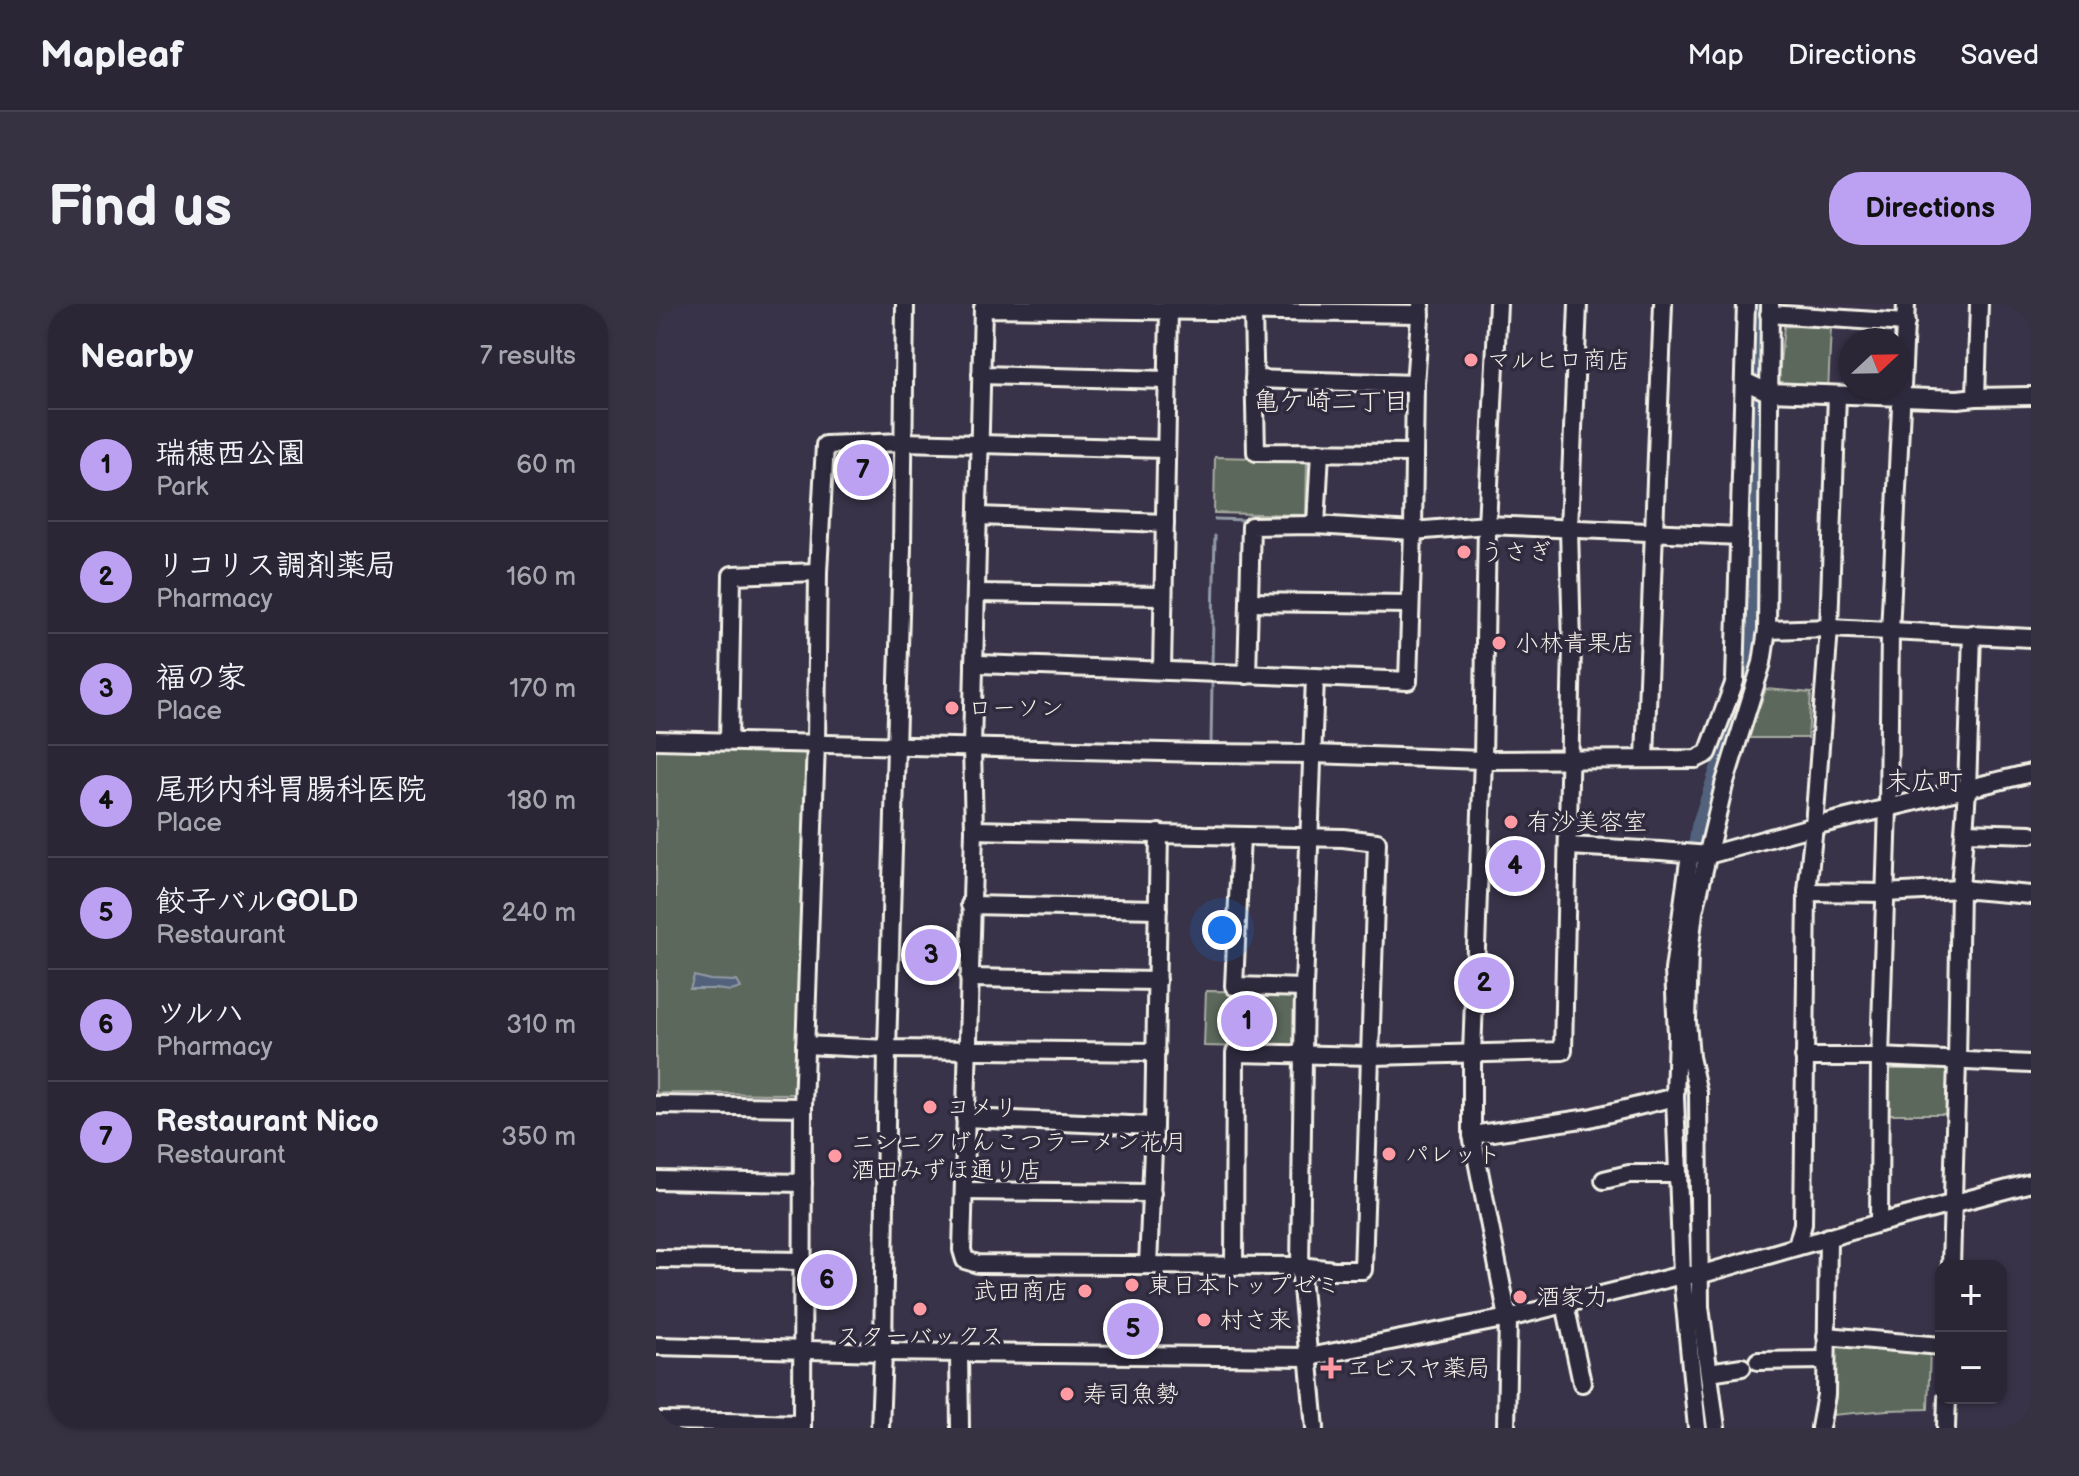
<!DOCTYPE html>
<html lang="en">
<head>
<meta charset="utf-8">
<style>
	:root { --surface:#2a2636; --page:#363242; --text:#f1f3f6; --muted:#a5a5ad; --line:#464351; --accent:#bca0f2 }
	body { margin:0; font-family:"Balsamiq Sans","Klee One",sans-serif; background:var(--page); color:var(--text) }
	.controls { position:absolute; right:24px; bottom:24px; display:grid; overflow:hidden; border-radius:16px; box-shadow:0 2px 6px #0004 }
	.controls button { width:72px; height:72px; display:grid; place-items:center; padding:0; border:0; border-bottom:2px solid var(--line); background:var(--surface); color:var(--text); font:40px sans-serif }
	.compass { position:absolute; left:1183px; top:24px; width:72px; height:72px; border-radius:50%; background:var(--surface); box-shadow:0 2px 6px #0004; rotate:68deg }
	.you { position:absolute; left:566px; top:626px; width:28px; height:28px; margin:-20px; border:6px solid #fff; border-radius:50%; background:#1a73e8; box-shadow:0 0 0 12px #1a73e833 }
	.badge { display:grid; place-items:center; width:52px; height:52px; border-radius:50%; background:var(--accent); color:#111; font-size:26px; font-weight:700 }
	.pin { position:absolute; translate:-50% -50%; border:4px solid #fff; box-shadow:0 2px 8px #0006 }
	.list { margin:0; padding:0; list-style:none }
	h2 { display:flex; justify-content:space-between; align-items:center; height:104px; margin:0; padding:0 32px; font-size:34px }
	h2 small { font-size:26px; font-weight:400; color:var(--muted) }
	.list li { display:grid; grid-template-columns:52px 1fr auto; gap:24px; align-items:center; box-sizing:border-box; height:112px; padding:0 32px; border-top:2px solid var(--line) }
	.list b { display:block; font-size:30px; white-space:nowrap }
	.list p { margin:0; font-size:26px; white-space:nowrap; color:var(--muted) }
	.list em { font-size:26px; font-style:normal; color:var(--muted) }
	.map { position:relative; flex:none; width:1375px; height:1124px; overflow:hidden; border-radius:32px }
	header { display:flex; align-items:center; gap:48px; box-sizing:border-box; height:112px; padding:0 40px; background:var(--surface); border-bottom:2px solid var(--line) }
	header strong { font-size:38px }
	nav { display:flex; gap:44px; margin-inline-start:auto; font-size:28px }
	.intro { display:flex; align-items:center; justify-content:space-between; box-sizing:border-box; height:192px; padding:0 48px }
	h1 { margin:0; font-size:56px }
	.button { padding:20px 36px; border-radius:32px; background:var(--accent); color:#111; font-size:28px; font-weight:700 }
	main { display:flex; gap:48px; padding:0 48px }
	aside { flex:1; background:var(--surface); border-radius:32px; box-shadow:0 2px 6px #0004 }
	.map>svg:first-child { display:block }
</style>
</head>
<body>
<header>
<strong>Mapleaf</strong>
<nav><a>Map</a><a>Directions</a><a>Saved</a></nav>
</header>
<div class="intro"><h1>Find us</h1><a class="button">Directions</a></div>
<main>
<aside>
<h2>Nearby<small>7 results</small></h2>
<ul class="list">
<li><span class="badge">1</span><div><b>瑞穂西公園</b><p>Park</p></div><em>60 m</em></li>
<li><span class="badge">2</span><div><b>リコリス調剤薬局</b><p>Pharmacy</p></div><em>160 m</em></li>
<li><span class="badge">3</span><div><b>福の家</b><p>Place</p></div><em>170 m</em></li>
<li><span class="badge">4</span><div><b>尾形内科胃腸科医院</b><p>Place</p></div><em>180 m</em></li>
<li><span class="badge">5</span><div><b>餃子バルGOLD</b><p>Restaurant</p></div><em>240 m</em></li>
<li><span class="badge">6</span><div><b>ツルハ</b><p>Pharmacy</p></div><em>310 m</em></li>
<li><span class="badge">7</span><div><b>Restaurant Nico</b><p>Restaurant</p></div><em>350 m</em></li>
</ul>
</aside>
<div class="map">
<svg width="1375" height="1124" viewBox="0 0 1375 1124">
	<rect width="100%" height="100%" fill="#383348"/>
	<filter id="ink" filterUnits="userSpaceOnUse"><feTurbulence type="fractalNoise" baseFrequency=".0125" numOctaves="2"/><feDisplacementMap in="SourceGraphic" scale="16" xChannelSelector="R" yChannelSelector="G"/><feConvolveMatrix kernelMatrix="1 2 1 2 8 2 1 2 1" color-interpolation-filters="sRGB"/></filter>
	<g filter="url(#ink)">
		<g fill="#5b675c" stroke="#a8aca2" stroke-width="2">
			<polygon points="1128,22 1175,23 1172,87 1121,89"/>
			<polygon points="559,153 651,155 650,211 558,209"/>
			<polygon points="1110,385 1155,389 1152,434 1092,434"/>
			<polygon points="0,440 156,444 147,790 0,789"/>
			<polygon points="550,687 643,688 641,744 548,742"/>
			<polygon points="1231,765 1297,765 1297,810 1230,810"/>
			<polygon points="1180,1041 1274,1044 1272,1105 1231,1106 1177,1111"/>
		</g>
		<polygon fill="#53627c" stroke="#939ba7" stroke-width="2" points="38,672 54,676 81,677 85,684 75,687 59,685 34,685"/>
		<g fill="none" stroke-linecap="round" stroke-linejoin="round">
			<g stroke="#939ba7" stroke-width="3">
				<polyline points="559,215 591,216"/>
				<polyline points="1093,225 1096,225"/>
				<polyline points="556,359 559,232"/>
				<polyline points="555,441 556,379"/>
			</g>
			<g stroke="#53627c" stroke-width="20">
				<polyline points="1039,566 1045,523 1074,436 1090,379 1105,0"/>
				<polyline points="1029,746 1031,800 1030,898"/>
				<polyline points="1038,1021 1047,1084"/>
			</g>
			<g stroke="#f4f1e8" stroke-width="22">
				<g id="minor">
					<polyline points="842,0 831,221 827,456 816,750 816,831 852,1014 850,1124"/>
					<polyline points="597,7 600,148 757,149"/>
					<polyline points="1113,10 1250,19"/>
					<polyline points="325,71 511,76"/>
					<polyline points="598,75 759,80"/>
					<polyline points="1088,77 1112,88 1302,95 1320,93 1375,92"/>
					<polyline points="1320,93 1323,0"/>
					<polyline points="322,212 509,219"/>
					<polyline points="660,221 664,148"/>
					<polyline points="320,289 507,292"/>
					<polyline points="593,298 754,300"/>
					<polyline points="1111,326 1173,324 1375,334"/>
					<path d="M318 360C463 364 607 371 752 377L757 227 759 80 765 1"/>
					<polyline points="506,366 513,6"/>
					<polyline points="591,371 595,222 660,221 757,227 831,221 1084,232"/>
					<polyline points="659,373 648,684 644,962 659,1124"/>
					<polyline points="0,436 548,449 657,450 827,456 1040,455 1052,449 1079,377 1090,0"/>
					<polyline points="73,437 76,271 162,268"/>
					<polyline points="989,454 1007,0"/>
					<polyline points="318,526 687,534 721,538 707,966 678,966 644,962 322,960 309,956 306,946 318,526 316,443 327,4 765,10"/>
					<polyline points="1308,528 1375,530"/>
					<polyline points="585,532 578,682 648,684"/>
					<polyline points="913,542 1005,547 1052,551 1158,522 1375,469"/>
					<polyline points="1034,550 1018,666 1021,731 1019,793 1026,971 1041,1124"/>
					<polyline points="1151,588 1229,589 1304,585 1375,591"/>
					<polyline points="314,601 502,605"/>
					<polyline points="313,674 501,677"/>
					<polyline points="149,741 231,745 500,748"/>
					<polyline points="1148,753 1224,753 1375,760"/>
					<polyline points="0,801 147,803"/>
					<polyline points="309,814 498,822"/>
					<polyline points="816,831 933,814 1019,793"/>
					<polyline points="0,876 147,879"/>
					<polyline points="948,876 973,870 1022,870"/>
					<polyline points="309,887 496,889"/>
					<polyline points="1223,919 1224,753 1232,504 1234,328 1250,0"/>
					<polyline points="1141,942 1147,920 1151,588 1158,522 1173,324 1181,91"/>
					<polyline points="0,955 147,957"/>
					<polyline points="492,961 498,822 503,529"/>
					<polyline points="578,962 579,749 716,752 907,747 916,341 913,225 922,0"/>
					<polyline points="1295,962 1301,757 1304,585 1311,486 1316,330"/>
					<polyline points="909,1000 926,1079"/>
					<polyline points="1170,1032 1285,1042"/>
					<polyline points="0,1042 227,1048 653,1053 852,1014 1026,971 1043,971 1223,919 1375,879"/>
					<polyline points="303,1049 304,1124"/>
					<polyline points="1102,1057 1170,1056"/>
					<polyline points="1053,1068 1086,1063"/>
					<polyline points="0,1117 68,1118 68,1124"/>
					<polyline points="68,1118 146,1120"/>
					<polyline points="146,1124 147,803 160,439 162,268 169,141 247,138 510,145"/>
					<polyline points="224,1124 227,1048 231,745 246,243 249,0"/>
					<polyline points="1060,1124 1044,1003 1042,789 1034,753 1031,717 1033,649 1038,608 1068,481 1106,359 1111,326 1114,0"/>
					<polyline points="1164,1124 1170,1091 1172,933"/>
					<polyline points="1290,1124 1291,1094"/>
				</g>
			</g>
			<use href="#minor" stroke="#2f2a3d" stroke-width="16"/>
		</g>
	</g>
	<g fill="#ff9aa2" stroke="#2f2a3d" stroke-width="3">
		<circle cx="815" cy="56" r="8"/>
		<circle cx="808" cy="248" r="8"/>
		<circle cx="843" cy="339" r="8"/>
		<circle cx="296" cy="404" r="8"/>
		<circle cx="855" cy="518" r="8"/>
		<circle cx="274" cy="803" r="8"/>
		<circle cx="733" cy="850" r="8"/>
		<circle cx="179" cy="852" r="8"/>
		<circle cx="476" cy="981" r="8"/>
		<circle cx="429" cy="987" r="8"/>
		<circle cx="864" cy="993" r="8"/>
		<circle cx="264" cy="1005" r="8"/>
		<circle cx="548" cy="1016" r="8"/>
		<path d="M671 1052h8v8h8v8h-8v8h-8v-8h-8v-8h8z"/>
		<circle cx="411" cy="1090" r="8"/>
	</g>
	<g text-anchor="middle" stroke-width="7" stroke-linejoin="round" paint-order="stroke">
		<g font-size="24" fill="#f4f1e8" stroke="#2f2a3d" text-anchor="start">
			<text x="831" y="64">マルヒロ商店</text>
			<text x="824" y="256">うさぎ</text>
			<text x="859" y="347">小林青果店</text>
			<text x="312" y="412">ローソン</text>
			<text x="871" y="526">有沙美容室</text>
			<text x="290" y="811">コメリ</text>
			<text x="195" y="846">ニンニクげんこつラーメン花月<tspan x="195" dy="28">酒田みずほ通り店</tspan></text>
			<text x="749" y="858">パレット</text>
			<text x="492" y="989">東日本トップゼミ</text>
			<text x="413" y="995" text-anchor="end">武田商店</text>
			<text x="880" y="1001">酒家力</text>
			<text x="564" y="1024">村さ来</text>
			<text x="264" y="1040" text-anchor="middle">スターバックス</text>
			<text x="691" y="1072">ヱビスヤ薬局</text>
			<text x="427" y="1098">寿司魚勢</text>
		</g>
		<g font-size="26" fill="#f4f1e8" stroke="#2f2a3d">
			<text x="675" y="106">亀ケ崎二丁目</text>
			<text x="1268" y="486">末広町</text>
		</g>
	</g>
</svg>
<div class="controls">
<button>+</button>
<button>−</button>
</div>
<svg class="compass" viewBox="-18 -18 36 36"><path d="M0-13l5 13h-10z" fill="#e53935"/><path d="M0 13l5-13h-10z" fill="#a5a5ad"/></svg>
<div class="you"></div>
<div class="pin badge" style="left:591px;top:717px">1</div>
<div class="pin badge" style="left:828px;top:679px">2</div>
<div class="pin badge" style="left:275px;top:651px">3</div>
<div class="pin badge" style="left:859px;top:562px">4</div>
<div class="pin badge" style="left:477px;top:1025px">5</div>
<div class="pin badge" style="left:171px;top:976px">6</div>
<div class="pin badge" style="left:207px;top:166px">7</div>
</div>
</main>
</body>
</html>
